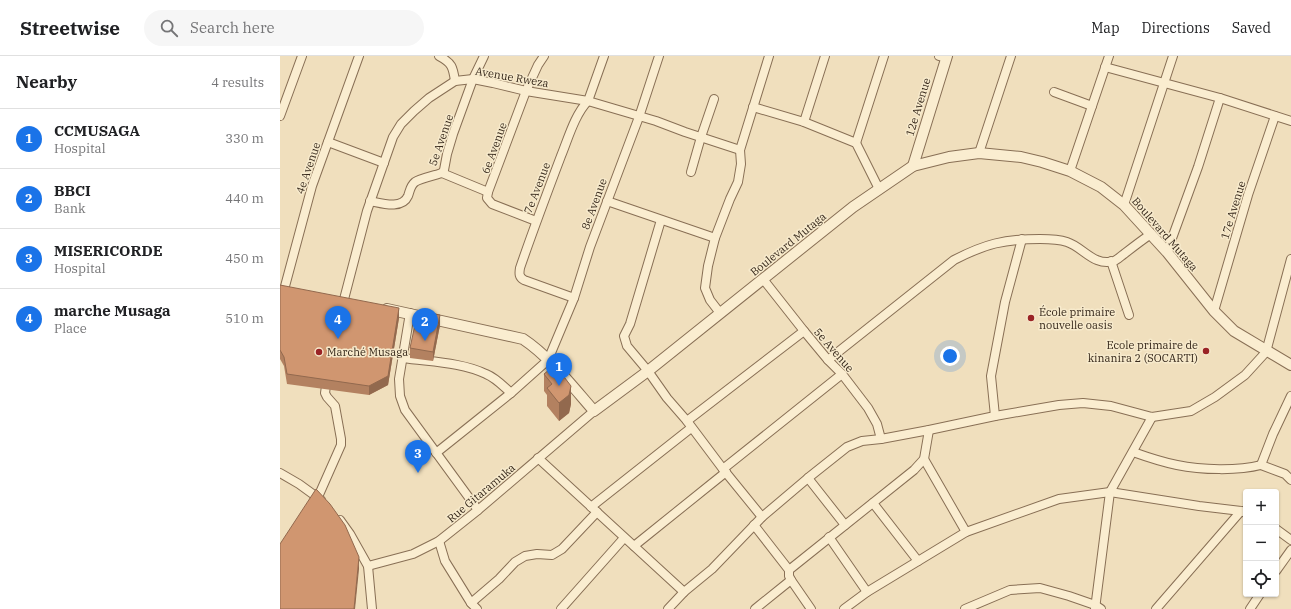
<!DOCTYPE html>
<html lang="en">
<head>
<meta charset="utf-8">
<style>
	:root { --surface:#fff; --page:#f6f6f6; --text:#202124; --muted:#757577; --line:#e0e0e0; --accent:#1a73e8 }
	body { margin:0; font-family:"IBM Plex Serif",serif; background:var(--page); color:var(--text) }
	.controls { position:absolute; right:12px; bottom:12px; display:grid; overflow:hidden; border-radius:4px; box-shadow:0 1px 3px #0004 }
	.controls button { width:36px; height:36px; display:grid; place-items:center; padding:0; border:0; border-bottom:1px solid var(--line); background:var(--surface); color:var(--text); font:20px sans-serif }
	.you { position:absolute; left:670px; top:300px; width:14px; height:14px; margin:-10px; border:3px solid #fff; border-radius:50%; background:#1a73e8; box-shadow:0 0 0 6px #1a73e833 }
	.badge { display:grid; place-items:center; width:26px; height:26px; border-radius:50%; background:var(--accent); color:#fff; font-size:13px; font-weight:700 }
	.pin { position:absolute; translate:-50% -33px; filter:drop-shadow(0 1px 2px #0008) }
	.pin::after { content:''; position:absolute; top:21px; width:14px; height:12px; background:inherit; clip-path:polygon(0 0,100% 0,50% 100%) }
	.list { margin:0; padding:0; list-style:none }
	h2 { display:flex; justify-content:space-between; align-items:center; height:52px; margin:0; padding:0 16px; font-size:17px }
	h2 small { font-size:13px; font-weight:400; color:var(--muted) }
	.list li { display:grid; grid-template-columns:26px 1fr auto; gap:12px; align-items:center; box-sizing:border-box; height:60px; padding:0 16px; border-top:1px solid var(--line) }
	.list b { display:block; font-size:15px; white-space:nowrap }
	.list p { margin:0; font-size:13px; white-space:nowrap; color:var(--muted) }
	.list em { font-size:13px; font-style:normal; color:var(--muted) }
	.icon { flex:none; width:22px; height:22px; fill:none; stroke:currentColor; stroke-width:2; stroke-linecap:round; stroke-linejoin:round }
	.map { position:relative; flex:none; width:1011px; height:553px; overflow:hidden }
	header { display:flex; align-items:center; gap:24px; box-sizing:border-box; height:56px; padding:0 20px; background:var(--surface); border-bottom:1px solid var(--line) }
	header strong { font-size:19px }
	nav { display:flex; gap:22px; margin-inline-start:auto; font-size:14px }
	.search { width:280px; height:36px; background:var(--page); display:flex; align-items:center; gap:10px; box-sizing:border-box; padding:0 14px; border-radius:22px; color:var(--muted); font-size:15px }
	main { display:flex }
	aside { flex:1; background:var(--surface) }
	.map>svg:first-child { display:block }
</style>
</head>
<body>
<header>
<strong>Streetwise</strong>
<div class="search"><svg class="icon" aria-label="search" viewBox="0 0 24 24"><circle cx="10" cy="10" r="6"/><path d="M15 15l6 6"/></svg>Search here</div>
<nav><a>Map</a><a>Directions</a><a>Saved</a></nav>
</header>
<main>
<aside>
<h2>Nearby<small>4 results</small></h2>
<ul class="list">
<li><span class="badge">1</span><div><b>CCMUSAGA</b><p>Hospital</p></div><em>330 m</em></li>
<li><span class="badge">2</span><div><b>BBCI</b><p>Bank</p></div><em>440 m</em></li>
<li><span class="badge">3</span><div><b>MISERICORDE</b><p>Hospital</p></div><em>450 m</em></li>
<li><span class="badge">4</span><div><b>marche Musaga</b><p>Place</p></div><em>510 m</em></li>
</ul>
</aside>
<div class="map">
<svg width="1011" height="553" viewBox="0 0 1011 553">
	<rect width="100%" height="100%" fill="#f0dfbd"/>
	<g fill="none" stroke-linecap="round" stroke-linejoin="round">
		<g stroke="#886f55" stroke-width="10">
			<g id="minor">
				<path d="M159 0C172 7 173 11 175 25"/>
				<polyline points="659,0 666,2"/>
				<polyline points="825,11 940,42 1011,65"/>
				<polyline points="774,36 812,50"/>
				<polyline points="473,51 524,66 576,87 599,133"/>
				<polyline points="0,60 22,0"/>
				<polyline points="524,66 545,0"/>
				<polyline points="48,86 104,107"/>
				<polyline points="576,87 604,0"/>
				<polyline points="699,97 731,0"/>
				<polyline points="790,115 829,0"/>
				<polyline points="411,116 421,81 434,43"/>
				<polyline points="162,117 208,136"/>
				<path d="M90 145C101 147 122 154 128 140 130 135 130 130 135 126 139 123 156 119 162 117L164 114 167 98 173 78 193 23 204 0"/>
				<polyline points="327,145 435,182"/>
				<polyline points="844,149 893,0"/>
				<polyline points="381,164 350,268 344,280 347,290 368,315 387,342 407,365 443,413 482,461"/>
				<polyline points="256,165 212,148 207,142 208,136 246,35 258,9 264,0"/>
				<polyline points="887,196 918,111 940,42"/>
				<polyline points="831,205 849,259"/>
				<polyline points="483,223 524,275 548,304 562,318 588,352 597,368 601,383"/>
				<polyline points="4,234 32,130 79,0"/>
				<path d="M294 242 244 224C239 221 239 218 240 212 253 174 267 137 281 100 288 83 295 58 308 45L324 0"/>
				<polyline points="62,251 87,155 113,81 121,68 134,55 149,42 175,25 193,23 213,27 246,35 308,45 376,65 405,76 460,94"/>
				<polyline points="934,255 968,139 995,60"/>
				<polyline points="130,257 119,323 120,340 125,354 198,454"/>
				<polyline points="440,257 430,244 425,232 428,210 435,182 450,143 458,126 461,108 460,94 489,0"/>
				<path d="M123 302C150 306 181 306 206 318 216 322 223 330 231 337"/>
				<path d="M548 304 674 204C705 188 724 183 760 183 769 183 778 183 787 186 803 191 814 211 834 205 837 204 841 200 844 198 853 191 862 184 871 178"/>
				<polyline points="1011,340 993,378 981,409 1005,418 1011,424"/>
				<polyline points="715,360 711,320 725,246 742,183"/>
				<polyline points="407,365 524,275"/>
				<path d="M853 396C867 401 882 406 897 409 921 414 958 415 981 409"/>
				<polyline points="156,397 231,337 268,304 294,242 310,191 359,61 379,0"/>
				<polyline points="258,402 404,536"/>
				<polyline points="644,403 686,476"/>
				<polyline points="443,413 562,318"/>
				<polyline points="0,417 19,428 41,444"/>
				<polyline points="528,422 565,469"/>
				<polyline points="34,445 38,441 61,389 61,383 55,350 47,341 45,337 47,323"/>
				<polyline points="593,447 638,505"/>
				<polyline points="311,451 411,372"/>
				<polyline points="60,464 70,478 88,510 92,553"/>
				<polyline points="474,469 509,514"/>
				<polyline points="996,473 1011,484"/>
				<polyline points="549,481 587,536"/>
				<polyline points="159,485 165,505 191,547 197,553"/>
				<polyline points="354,490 446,416"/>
				<polyline points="88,510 133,498 159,485 198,454 314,355"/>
				<polyline points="996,515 1011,494"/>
				<polyline points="191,547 219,523 235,506 245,500 257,498 272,499 282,493 317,456"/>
				<polyline points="281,553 344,482"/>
				<polyline points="388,553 404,536 432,513 482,461 528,422 567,391 582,385 601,383 649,374 715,360 779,349 803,347 831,350 872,361 911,355 935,341 965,319 986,296 1011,203"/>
				<polyline points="475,553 511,524"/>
				<polyline points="531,553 511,524 509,520 509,514 634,414 644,403 649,374"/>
				<polyline points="564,553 587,536 686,476 779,443 830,436 919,450 961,455 966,457"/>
				<polyline points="685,553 730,534 760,532 789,540 815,549 821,553"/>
				<polyline points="815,553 830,436 872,361"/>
				<polyline points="876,553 961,455"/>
				<polyline points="970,553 980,538"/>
			</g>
		</g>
		<g stroke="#886f55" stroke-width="12">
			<g id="tertiary">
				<polyline points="633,110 667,0"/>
				<path d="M107 253 243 283C269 300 293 331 314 355L368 315 573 151 633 110 669 101 699 97 741 101 762 106 790 115 821 131 844 149 887 196 934 255 954 275 1011 309"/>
			</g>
		</g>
		<use href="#minor" stroke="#faedd0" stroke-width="8"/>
		<use href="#tertiary" stroke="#faedd0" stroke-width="10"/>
	</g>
	<g fill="#b38160">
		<polygon points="0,229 119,262 108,329 89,339 7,328 4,310 0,303"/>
		<polygon points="160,269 153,305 130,302 130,292"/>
		<polygon points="264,318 291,348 289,357 279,365 267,350 267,339 264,335"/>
	</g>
	<g fill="#92694e">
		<polygon points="119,252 119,262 108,329 89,339 89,330"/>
		<polygon points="160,259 160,269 153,305 153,296"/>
		<polygon points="291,330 291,348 289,357 279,365 279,347"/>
		<polygon points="79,501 79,513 75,553 74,553"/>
	</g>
	<g fill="#d09670" stroke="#92694e">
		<polygon points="0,229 119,252 108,320 89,330 7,318 4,301 0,294"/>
		<polygon points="138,255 160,259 153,296 130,292"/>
		<polygon points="275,309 291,330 289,339 279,347 267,332 272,328 264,318"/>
		<polygon points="36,433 50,448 65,469 79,501 74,553 0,553 0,488"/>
	</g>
	<g fill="#9a2325" stroke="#f7eacc" stroke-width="1.5">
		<circle cx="751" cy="262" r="4"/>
		<circle cx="926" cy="295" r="4"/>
		<circle cx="39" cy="296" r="4"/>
	</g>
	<g text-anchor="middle" stroke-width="3" stroke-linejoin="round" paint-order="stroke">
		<g font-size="11" fill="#36281b" stroke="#f7eacc">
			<text transform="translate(232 21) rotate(10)" y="4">Avenue Rweza</text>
			<text transform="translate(638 51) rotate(-73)" y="4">12e Avenue</text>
			<text transform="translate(161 84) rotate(-71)" y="4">5e Avenue</text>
			<text transform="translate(214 92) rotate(-70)" y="4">6e Avenue</text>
			<text transform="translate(28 112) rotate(-71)" y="4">4e Avenue</text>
			<text transform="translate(257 132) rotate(-69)" y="4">7e Avenue</text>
			<text transform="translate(314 148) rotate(-70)" y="4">8e Avenue</text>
			<text transform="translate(953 154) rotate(-73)" y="4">17e Avenue</text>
			<text transform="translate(885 178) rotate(49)" y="4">Boulevard Mutaga</text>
			<text transform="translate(508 188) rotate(-39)" y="4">Boulevard Mutaga</text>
			<text transform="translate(554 294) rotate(49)" y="4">5e Avenue</text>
			<text transform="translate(201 437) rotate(-40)" y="4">Rue Gitaramuka</text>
		</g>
		<g font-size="11" fill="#36281b" stroke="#f7eacc" text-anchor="start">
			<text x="759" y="260">École primaire<tspan x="759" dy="13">nouvelle oasis</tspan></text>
			<text x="918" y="293" text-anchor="end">Ecole primaire de<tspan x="918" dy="13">kinanira 2 (SOCARTI)</tspan></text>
			<text x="47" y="300">Marché Musaga</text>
		</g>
	</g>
</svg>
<div class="controls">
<button>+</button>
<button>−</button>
<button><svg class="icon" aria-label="locate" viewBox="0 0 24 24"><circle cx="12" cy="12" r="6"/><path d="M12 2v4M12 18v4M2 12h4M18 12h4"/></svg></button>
</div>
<div class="you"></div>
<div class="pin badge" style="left:279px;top:330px">1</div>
<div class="pin badge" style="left:145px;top:285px">2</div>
<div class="pin badge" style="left:138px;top:417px">3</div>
<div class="pin badge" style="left:58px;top:283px">4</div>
</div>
</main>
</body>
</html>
